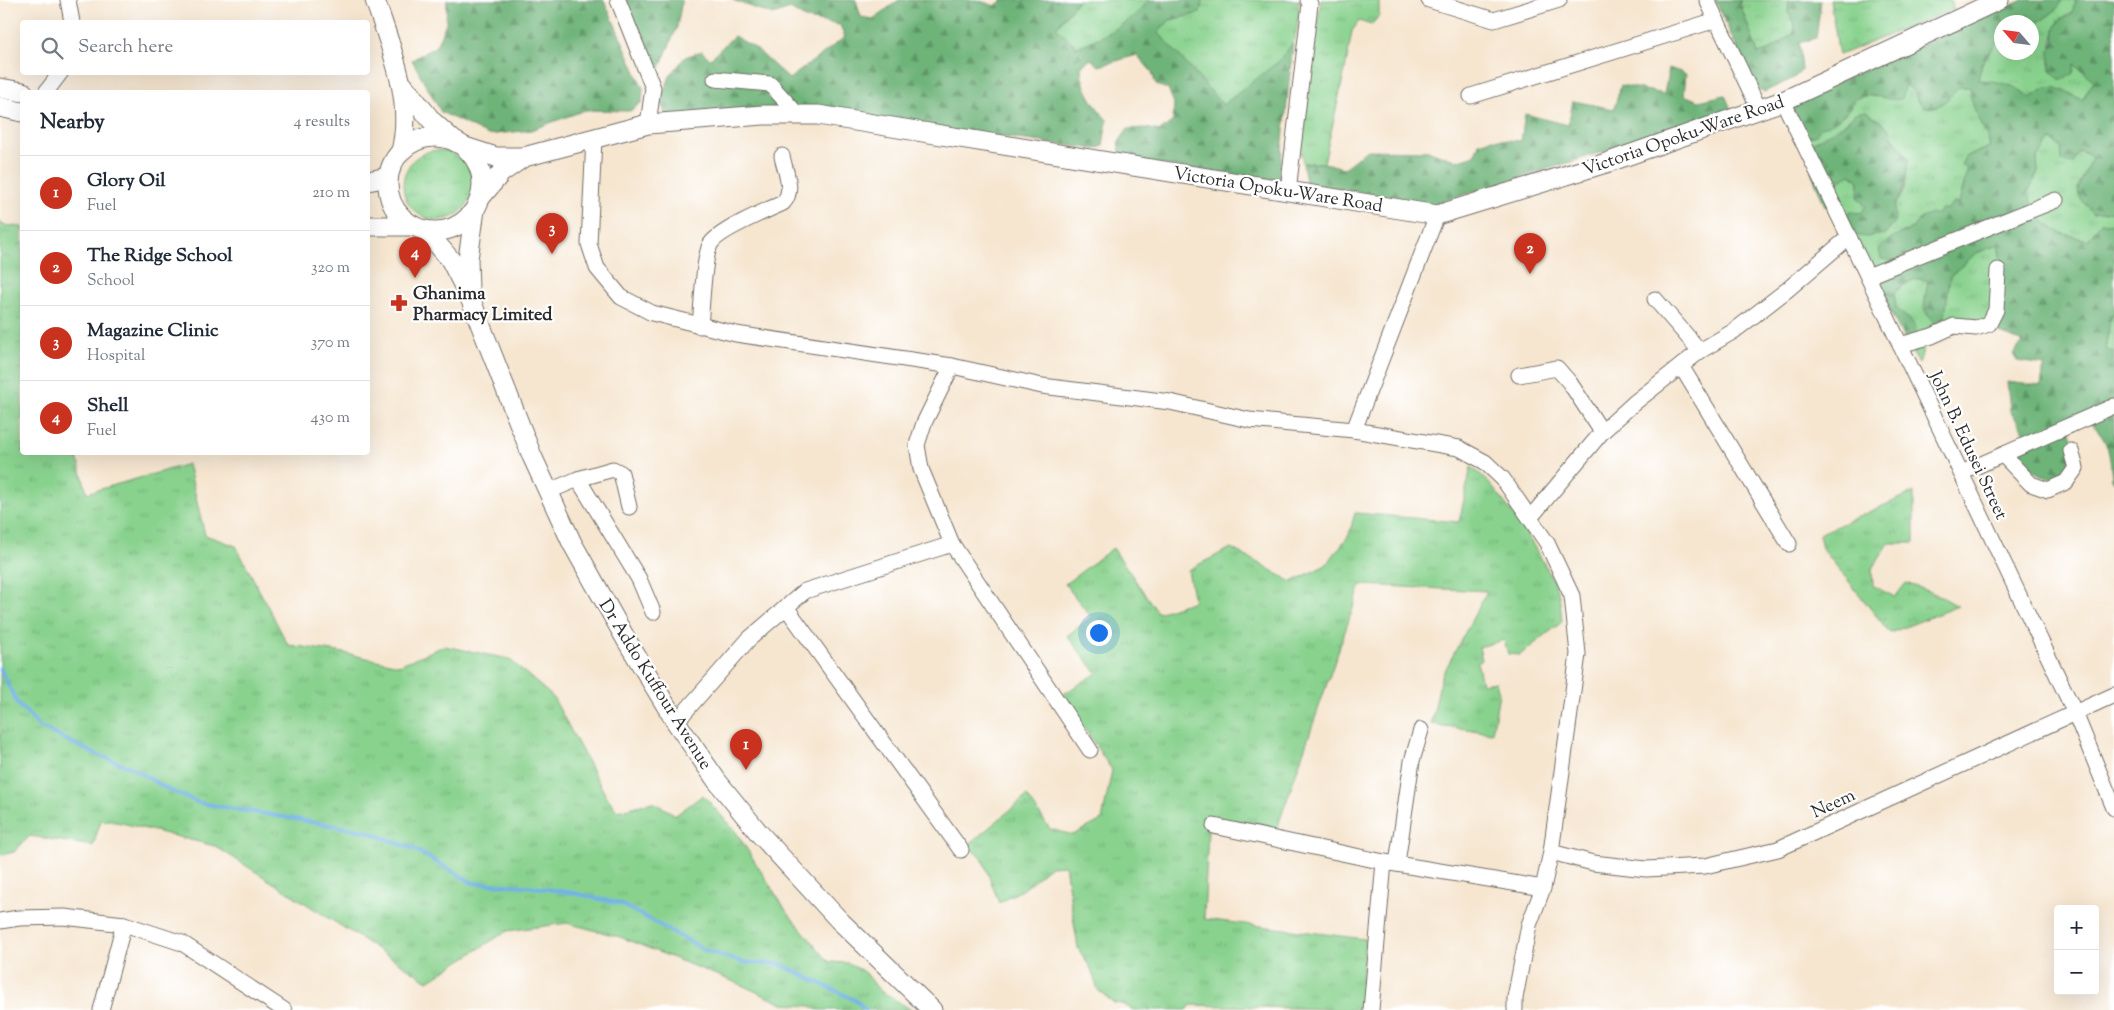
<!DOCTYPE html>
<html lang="en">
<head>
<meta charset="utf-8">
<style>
	:root { --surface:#fff; --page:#f2f2f3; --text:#1f2937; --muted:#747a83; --line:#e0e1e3; --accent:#c8321e }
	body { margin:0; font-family:"Sorts Mill Goudy",serif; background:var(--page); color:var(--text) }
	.controls { position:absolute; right:15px; bottom:15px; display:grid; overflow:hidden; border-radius:5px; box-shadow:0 5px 20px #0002 }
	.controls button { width:45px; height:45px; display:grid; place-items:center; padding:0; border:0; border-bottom:1px solid var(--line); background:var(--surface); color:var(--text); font:25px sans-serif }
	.compass { position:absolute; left:1994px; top:15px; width:45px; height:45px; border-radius:50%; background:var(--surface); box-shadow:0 5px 20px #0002; rotate:298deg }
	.you { position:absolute; left:1098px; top:632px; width:18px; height:18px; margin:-12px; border:4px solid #fff; border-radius:50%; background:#1a73e8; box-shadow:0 0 0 8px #1a73e833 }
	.badge { display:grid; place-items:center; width:32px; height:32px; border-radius:50%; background:var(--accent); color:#fff; font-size:16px; font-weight:700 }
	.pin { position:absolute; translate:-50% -41px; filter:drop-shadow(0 1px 2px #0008) }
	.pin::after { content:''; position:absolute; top:26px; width:18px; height:15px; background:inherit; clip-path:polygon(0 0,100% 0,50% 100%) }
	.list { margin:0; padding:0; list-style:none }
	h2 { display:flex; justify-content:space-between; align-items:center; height:65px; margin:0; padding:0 20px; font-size:21px }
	h2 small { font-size:16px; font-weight:400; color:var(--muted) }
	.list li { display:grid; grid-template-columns:32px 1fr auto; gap:15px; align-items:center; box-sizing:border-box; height:75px; padding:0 20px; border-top:1px solid var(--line) }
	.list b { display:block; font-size:19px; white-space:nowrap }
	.list p { margin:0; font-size:16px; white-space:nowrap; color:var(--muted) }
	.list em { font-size:16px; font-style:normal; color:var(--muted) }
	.icon { flex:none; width:28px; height:28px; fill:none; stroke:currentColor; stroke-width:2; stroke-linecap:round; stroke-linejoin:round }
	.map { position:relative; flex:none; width:2114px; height:1010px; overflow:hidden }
	.search { position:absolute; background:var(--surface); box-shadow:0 5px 20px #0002; left:20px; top:20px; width:350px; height:55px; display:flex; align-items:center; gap:12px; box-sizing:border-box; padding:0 18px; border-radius:5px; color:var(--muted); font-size:19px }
	.panel { position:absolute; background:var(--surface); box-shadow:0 5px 20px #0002; left:20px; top:90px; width:350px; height:365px; border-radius:5px }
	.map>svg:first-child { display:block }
</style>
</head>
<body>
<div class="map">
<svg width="2114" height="1010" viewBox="0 0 2114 1010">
	<defs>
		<pattern id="grass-tufts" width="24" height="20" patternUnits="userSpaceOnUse" patternTransform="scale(1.25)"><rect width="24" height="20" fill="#89d28e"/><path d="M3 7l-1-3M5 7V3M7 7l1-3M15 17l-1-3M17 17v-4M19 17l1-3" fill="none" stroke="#76b47b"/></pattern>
		<pattern id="forest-firs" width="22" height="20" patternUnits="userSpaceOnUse" patternTransform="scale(1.25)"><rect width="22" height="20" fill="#6eb479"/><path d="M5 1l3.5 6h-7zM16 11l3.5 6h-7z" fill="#5b9363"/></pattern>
	</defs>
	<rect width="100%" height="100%" fill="#fff"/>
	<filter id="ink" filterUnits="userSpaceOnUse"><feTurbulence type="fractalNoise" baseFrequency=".02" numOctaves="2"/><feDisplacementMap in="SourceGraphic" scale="10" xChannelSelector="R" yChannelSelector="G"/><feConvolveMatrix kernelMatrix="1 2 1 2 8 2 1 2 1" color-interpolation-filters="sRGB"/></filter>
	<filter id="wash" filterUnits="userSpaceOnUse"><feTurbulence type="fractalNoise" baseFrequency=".0096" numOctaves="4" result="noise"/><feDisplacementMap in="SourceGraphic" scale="20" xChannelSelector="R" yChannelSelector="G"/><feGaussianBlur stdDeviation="1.12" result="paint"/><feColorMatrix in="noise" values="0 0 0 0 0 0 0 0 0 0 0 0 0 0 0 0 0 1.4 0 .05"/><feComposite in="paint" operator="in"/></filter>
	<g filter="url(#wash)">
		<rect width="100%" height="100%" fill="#f6e6d0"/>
		<g fill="url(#grass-tufts)" stroke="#5a7e5c">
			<path d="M1078 0H1149C1131 23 1104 37 1077 47L1056 28Z"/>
			<path d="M1202 0H1299C1299 13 1298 30 1293 43 1285 63 1241 91 1223 105L1157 32 1170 20 1200 13Z"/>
			<polygon points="1321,0 1375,0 1379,2 1379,16 1371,25 1359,21 1352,31 1346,65 1324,163 1303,163 1301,150"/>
			<polygon points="1740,0 1789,0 1788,12 1795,24 1794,33 1768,51 1758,54 1740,4"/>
			<polygon points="1830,0 1950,0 1954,9 1839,55"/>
			<path d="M2063 0H2075C2077 14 2068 13 2060 20 2054 25 2053 45 2049 53L2075 64 2093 80 2092 83 2082 100 2064 90 2046 88 2030 98C2014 83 1999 81 1977 81L1982 63 1998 40 2001 39 2002 52H2032V25C2043 20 2058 11 2063 0Z"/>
			<path d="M1904 84 1915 93 1917 101 1959 87H1970L1990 147 1965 157 1968 169 1959 203 1939 214 1921 218 1914 227 1886 242 1888 259 1894 261 1877 277 1852 235C1866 225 1896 209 1902 194 1907 183 1906 171 1909 159L1883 124 1876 118 1855 113 1846 123 1812 143 1817 152 1830 162 1818 168 1803 137 1844 115 1856 99 1867 95 1876 97Z"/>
			<path d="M2051 140C2064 149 2078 150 2093 157L2078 188 2092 213 2114 211V224L2101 222 2088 240C2051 232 2042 227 2028 192L2038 172 2037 158Z"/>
			<circle cx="438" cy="185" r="35"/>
			<path d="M1851 174 1859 181 1858 197 1866 207 1862 213 1846 225C1843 216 1832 191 1838 182 1840 179 1847 176 1851 174Z"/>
			<polygon points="0,220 2,225 22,227 22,452 76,453 87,493 188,464 205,535 236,546 288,645 339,652 399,665 444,646 509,659 553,697 605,794 617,811 653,802 676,815 703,795 736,832 787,912 829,962 848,963 866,973 879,990 912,1010 817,1010 811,1006 783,1004 737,983 620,937 567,923 507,931 428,981 215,846 122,823 101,820 93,846 30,836 14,852 0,855"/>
			<path d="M1998 245 2002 265 1992 325 1978 322 1924 346 1919 364 1906 342 1915 325 1896 308 1894 293C1903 285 1916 274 1928 281L1925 312 1935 324 1947 293 1950 276 1976 253Z"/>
			<polygon points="2114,314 2114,352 2105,351 2111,315"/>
			<path d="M1471 467C1494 479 1549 566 1558 592 1561 601 1561 613 1562 622L1520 655 1508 654 1504 640 1479 647 1482 660 1477 662 1482 684 1496 682 1499 693 1492 733 1431 724 1441 678 1487 591 1361 585 1272 843 1208 829 1204 919 1365 939 1360 1010 1191 1005 1187 1010H1133L1123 1004 1114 1003 1098 990 1091 969 1078 948 1065 865 1051 866 1023 889 999 903 982 858 967 846 1027 796 1050 829 1073 835 1102 820 1112 770 1062 695 1097 673 1067 636 1091 617 1065 584 1113 548 1158 613 1194 601 1188 570 1231 548 1292 582 1326 565 1349 535 1355 513 1459 522Z"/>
			<polygon points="1914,492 1914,543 1889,543 1872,570 1873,586 1895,597 1906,583 1938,595 1958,606 1890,633 1822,548 1819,534"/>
		</g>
		<g fill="url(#forest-firs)" stroke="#4c7052">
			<polygon points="447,0 604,0 643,88 642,102 630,111 585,110 531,130 488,135 441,112 412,60 436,46 446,23"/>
			<polygon points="622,0 682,0 677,27 654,82"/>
			<path d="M733 0H856L861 17 873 19 899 0H977L995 6 1003 0H1078L1056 28 1077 47C1104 37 1131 23 1149 0H1202L1200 13 1170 20 1158 32 1223 105 1279 61 1293 43 1279 181 1122 159 1118 143 1128 129 1146 128 1160 131 1173 121 1174 103 1168 89 1156 85 1152 72 1137 55 1099 66 1091 59 1081 66C1081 87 1094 105 1107 120L1103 146 1096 149 785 109 665 115 661 100 670 76 685 57 702 51 710 59 734 36 755 48 789 79 845 37 840 25 807 19 790 9 773 15Z"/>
			<polygon points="1715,0 1740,0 1740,4 1758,54 1768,51 1794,33 1795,24 1788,12 1789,0 1821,0 1816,38 1799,43 1802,70 1794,78 1764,92 1754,85"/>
			<path d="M2023 0H2063C2058 11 2043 20 2032 25V22H2002L2001 39 1998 40 1982 63 1978 80C1998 81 2015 84 2030 98L2046 88 2055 87 2082 100 2092 84 2093 80 2075 64 2073 73 2065 79H2059L2051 71 2049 53 2054 42 2055 28 2060 20 2070 15 2075 5V0H2114V211L2092 213 2079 196 2078 188 2092 157 2079 150 2073 164 2062 161 2061 147 2051 140 2037 158 2038 172 2028 192C2042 227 2051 232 2088 240L2101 222 2114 224V314L2111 315 2105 350 2114 352V482L2112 479C2109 443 2107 437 2079 414L2069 416C2073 442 2076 454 2062 478 2041 478 2030 471 2018 455L2026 435 2010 410 2007 382 2041 386 2044 365 2017 361 2013 354 2023 342 2000 333 1992 325 2002 265 1998 245 1976 253 1950 276 1945 316 1935 324C1920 306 1925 303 1928 281 1916 274 1903 285 1894 293L1896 308 1915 325 1916 337 1906 342 1878 288 1877 277 1894 261 1881 259 1879 249 1886 242 1914 227 1921 218 1931 214H1938L1940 209H1948L1953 203H1959L1968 169 1961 165 1965 157 1990 147C1986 126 1969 109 1970 87H1959C1949 98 1934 117 1919 102 1916 99 1917 95 1914 92 1912 88 1908 86 1905 84L1901 99C1887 102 1869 90 1856 99 1853 101 1851 106 1849 108 1841 118 1833 125 1821 127L1815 136 1803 137 1790 103Z"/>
			<polygon points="1669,68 1686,74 1684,95 1699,101 1725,95 1732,112 1431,205 1306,183 1303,163 1324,163 1344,168 1367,150 1430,151 1457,161 1475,155 1479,143 1493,139 1521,141 1525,114 1568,125 1573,101 1614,109 1621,85 1664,94"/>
			<path d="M1866 111 1890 129 1891 136 1909 159C1905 176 1906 191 1894 205L1895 222 1885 234 1867 237 1852 235 1846 225 1849 212 1861 213 1866 207 1858 197 1859 181 1851 174 1838 181 1837 197 1844 209 1834 214 1825 206 1811 171 1830 162 1817 152 1812 143 1846 123 1855 113Z"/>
		</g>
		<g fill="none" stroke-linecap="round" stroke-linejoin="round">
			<polyline stroke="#73b2e6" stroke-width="4" points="0,668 17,703 40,727 93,753 130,767 169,790 200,803 365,831 414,849 473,883 526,886 574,893 621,904 707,951 742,962 780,964 855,1000 866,1010"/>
		</g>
	</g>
	<g filter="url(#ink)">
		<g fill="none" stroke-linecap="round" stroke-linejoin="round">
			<g stroke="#726c65" stroke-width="17">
				<g id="minor">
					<polyline points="68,0 72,22"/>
					<polyline points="618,0 653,88 648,124"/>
					<polyline points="1429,0 1494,20 1559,0"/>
					<polyline points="1707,0 1759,109"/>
					<polyline points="715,79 770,84 798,115"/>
					<polyline points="46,92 61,72"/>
					<polyline points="1471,96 1716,20"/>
					<polyline points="1783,101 1849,237 2075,713 2114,808"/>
					<polyline points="594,139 589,244 597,268 621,297 652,313 736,334 952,366 1042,386 1170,402 1249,420 1354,430 1459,448 1485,462 1503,479 1547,543 1572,596 1578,654 1551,852 1543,888 1529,925 1515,998 1515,1010"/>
					<polyline points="1288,191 1310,4 1308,0"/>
					<polyline points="1868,276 2056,200"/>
					<polyline points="1655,299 1700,351"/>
					<path d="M700 326C702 307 703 261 710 245 716 232 767 210 783 203 795 190 785 172 782 156"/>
					<polyline points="1900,345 1932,336 1954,326 1976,328 1989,324 1996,310 1998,270"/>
					<polyline points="952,366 924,423 917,445 921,469 952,544 1090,750"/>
					<polyline points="1681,366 1789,544"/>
					<polyline points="1519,375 1557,368 1570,383 1602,432"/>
					<polyline points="1354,430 1437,215"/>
					<polyline points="2003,455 2031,484 2048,490 2066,482 2076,468 2071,451"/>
					<polyline points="1961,473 2114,406"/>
					<polyline points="578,479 639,579 653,612"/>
					<polyline points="547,492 578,479 613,469 621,473 629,507"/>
					<polyline points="1530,518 1602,432 1634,403 1700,351 1734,331 1787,290 1849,237"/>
					<polyline points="786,607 961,850"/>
					<polyline points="676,722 749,639 805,591 952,544"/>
					<polyline points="1214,826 1384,862 1543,888"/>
					<polyline points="1551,852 1593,863 1646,869 1705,866 1778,849 2114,695"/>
					<polyline points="1397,863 1412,761 1421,730"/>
					<polyline points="0,921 19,918 64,917 124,924 182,943 284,1010"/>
					<polyline points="101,1010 124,924"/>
					<polyline points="1371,1010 1384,862"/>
				</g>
			</g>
			<g stroke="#726c65" stroke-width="21">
				<g id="major">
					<path d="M375 0C391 49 414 100 401 151"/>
					<polyline points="403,85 432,121 452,139"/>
					<polyline points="0,88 23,92"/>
					<polyline points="0,107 22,112"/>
					<circle cx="435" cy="184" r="47"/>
					<polyline points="465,147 496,157 524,157 648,124 763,115 818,115 1437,215 1606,163 1783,101 1999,0"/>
					<polyline points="368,181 388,177"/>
					<polyline points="481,197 501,173 524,157"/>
					<polyline points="368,226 412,226"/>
					<polyline points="426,231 450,259 470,298 532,456 572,543 627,641 676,722 717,781 759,833 839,920 932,1010"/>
					<polyline points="469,289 468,259 475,210"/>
				</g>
			</g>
			<use href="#minor" stroke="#fff" stroke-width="15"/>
			<use href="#major" stroke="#fff" stroke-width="19"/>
		</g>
	</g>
	<defs>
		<g id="pharmacy-bare" transform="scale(1.35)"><path d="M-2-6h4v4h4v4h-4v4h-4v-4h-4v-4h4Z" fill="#c8321e" stroke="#fff" stroke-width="2.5" paint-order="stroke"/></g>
	</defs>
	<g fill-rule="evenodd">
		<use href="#pharmacy-bare" x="399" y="303"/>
	</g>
	<g text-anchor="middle" stroke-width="4.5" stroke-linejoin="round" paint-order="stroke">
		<g font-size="18" fill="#2b2b2b" stroke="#fff">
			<text transform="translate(1683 135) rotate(-19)" y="6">Victoria Opoku-Ware Road</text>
			<text transform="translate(1278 189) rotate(9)" y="6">Victoria Opoku-Ware Road</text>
			<text transform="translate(1969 445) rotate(65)" y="6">John B. Edusei Street</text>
			<text transform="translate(656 684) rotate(58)" y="6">Dr Addo Kuffour Avenue</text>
			<text transform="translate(1833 803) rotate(-25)" y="6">Neem</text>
		</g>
		<g font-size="18" font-weight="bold" fill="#2b2b2b" stroke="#fff" text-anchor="start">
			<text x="413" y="299">Ghanima<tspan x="413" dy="21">Pharmacy Limited</tspan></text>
		</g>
	</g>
</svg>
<div class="controls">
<button>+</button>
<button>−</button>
</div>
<svg class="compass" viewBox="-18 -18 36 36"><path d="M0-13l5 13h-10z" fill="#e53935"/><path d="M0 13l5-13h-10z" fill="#747a83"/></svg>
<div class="you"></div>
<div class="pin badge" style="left:746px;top:770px">1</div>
<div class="pin badge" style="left:1530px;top:274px">2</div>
<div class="pin badge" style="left:552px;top:254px">3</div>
<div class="pin badge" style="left:415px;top:278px">4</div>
<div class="search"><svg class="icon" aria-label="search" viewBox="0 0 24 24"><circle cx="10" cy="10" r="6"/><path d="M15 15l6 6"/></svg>Search here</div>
<section class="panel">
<h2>Nearby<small>4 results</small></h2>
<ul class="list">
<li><span class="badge">1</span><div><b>Glory Oil</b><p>Fuel</p></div><em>210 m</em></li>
<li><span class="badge">2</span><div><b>The Ridge School</b><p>School</p></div><em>320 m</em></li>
<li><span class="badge">3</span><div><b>Magazine Clinic</b><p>Hospital</p></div><em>370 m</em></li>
<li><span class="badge">4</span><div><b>Shell</b><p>Fuel</p></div><em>430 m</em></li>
</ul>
</section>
</div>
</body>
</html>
